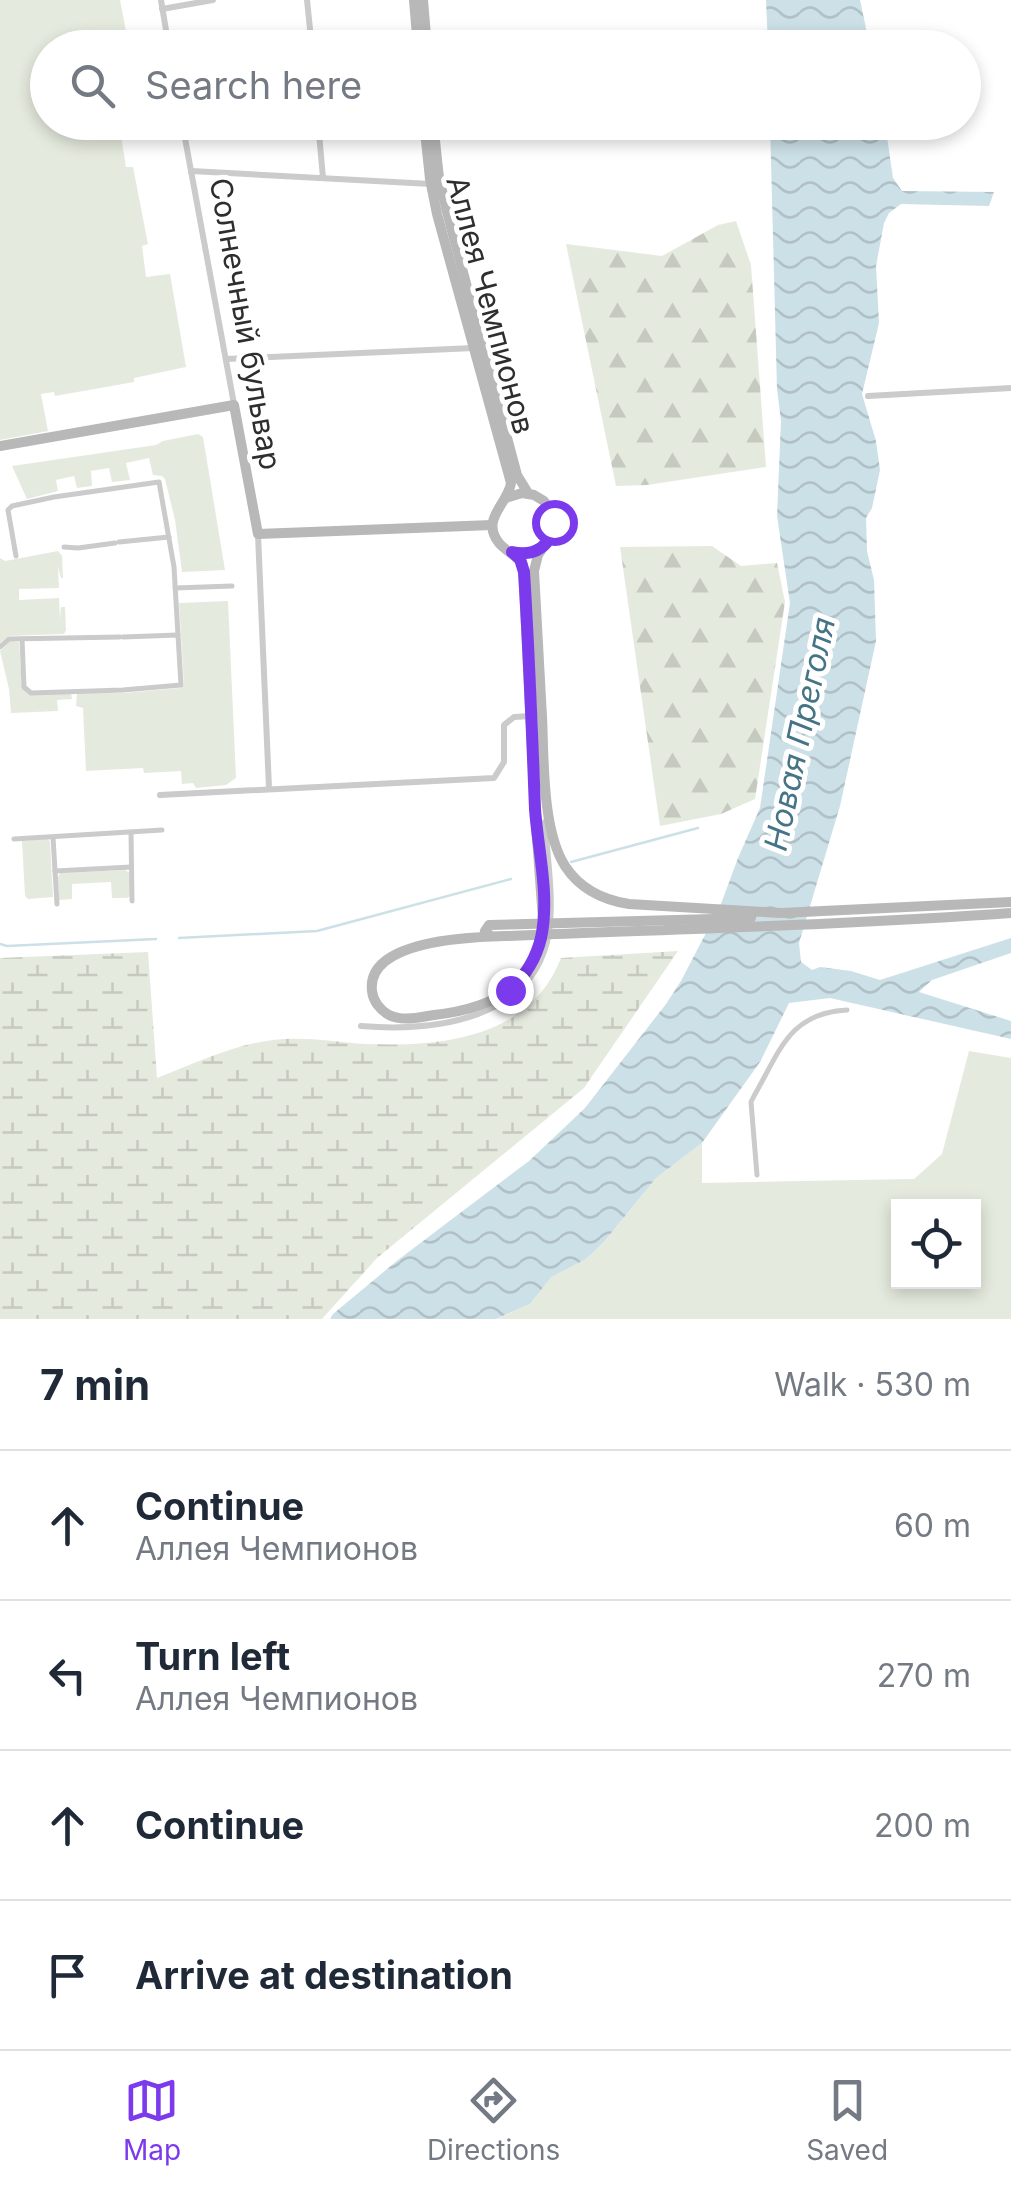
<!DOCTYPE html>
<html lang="en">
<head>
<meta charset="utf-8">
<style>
	:root { --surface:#fff; --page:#f2f2f3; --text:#1f2937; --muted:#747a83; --line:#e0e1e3; --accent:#7c3aed }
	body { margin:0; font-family:Inter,sans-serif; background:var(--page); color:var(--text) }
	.controls { position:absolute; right:30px; bottom:30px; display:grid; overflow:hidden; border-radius:0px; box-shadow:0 5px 15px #0003 }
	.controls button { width:90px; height:90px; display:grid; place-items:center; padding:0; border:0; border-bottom:2px solid var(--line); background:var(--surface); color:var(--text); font:50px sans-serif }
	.stop { position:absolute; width:30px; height:30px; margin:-22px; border:8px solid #7c3aed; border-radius:50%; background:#fff }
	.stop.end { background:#7c3aed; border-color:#fff; box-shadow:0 2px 10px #0008 }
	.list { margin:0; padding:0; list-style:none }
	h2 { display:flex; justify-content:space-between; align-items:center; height:130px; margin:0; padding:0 40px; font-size:42px }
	h2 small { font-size:32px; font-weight:400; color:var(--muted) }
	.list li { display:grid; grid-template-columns:65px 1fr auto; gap:30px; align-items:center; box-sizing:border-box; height:150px; padding:0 40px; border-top:2px solid var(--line) }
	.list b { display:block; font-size:38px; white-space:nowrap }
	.list p { margin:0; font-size:32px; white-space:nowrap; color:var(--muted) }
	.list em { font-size:32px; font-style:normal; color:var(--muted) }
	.icon { flex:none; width:55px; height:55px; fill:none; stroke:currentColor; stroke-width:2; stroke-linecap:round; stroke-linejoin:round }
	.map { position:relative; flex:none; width:1011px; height:1319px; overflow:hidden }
	.search { position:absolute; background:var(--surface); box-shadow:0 5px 15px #0003; left:30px; right:30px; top:30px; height:110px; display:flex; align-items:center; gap:25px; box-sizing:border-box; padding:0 35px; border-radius:55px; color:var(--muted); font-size:38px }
	.sheet { height:730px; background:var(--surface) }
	nav { display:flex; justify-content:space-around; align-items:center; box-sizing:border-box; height:140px; border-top:2px solid var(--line); background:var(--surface); font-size:28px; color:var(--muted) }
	nav a { display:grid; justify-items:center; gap:5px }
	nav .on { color:var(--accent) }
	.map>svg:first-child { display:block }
</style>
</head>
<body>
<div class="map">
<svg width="1011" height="1319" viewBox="0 0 1011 1319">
	<defs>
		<pattern id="forest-firs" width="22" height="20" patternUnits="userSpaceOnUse" patternTransform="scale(2.5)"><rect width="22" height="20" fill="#e5eade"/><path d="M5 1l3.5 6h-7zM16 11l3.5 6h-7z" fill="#c5c9bf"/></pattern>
		<pattern id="wetland-marsh" width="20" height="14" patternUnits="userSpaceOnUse" patternTransform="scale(2.5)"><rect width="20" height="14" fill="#e5eade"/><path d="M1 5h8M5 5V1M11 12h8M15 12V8" fill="none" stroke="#c5c9bf"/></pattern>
		<pattern id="water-waves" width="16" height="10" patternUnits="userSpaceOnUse" patternTransform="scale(2.5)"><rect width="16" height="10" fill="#cce0e7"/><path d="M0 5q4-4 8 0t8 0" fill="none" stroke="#b0c0c6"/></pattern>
	</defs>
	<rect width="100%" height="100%" fill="#fff"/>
	<g fill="#e5eade" fill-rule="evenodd">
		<polygon points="0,0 120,0 129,47 48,48 48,122 143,123 145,133 121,136 126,167 133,167 148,244 142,246 146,277 170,274 186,367 134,378 134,382 55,396 54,392 41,394 48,431 0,440"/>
		<polygon points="198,434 203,437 225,570 182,572 175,520 165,479 162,476 153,475 149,458 126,463 130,480 112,482 109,468 91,471 92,486 77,488 74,476 56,480 58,491 27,499 12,466 156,445 163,441"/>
		<polygon points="58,551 62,556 63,578 61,578 58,567 59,588 19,589 19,600 59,598 60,619 61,607 65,607 66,630 64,634 9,636 0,643 0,558 5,561"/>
		<polygon points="228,601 236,778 226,785 196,788 193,783 182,784 181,771 144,773 143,768 86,771 83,708 76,706 77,693 124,693 180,688 184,685 179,603"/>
		<polygon points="10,641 19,642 22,687 29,694 71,693 72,699 57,700 58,711 11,713 9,689 0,651"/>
		<polygon points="48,839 50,842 53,897 28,899 25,896 22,841"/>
		<polygon points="125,870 130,873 130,896 127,898 112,898 111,882 72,884 72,899 59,900 58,877 60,873"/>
		<path d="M969 1051 1011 1058V1319H497L530 1304 551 1276 586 1259 603 1243 656 1178 702 1143V1183L914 1179 942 1154ZM898 1206H974V1282H898Z"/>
	</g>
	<g fill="url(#forest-firs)">
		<polygon points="736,221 751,265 766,467 647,485 616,486 566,244 662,256 718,225"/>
		<polygon points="712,546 741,566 777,563 785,602 755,799 721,814 660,826 620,547"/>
	</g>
	<path fill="url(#wetland-marsh)" d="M678 951 584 1088 377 1258 322 1319H0V958L148 952 157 1078C196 1063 232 1045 273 1040 304 1036 335 1042 366 1044 442 1047 530 1038 561 958Z"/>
	<g fill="url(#water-waves)">
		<polygon points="766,0 860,0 870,47 768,47"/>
		<polygon points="770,123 885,123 893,178 902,191 994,192 989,206 901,204 889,213 884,223 876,266 879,323 862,394 876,441 880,470 872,508 866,518 867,551 874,580 876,641 840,806 799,943 801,962 812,970 820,967 851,971 880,980 1011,938 1011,953 932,980 919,992 1011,1021 1011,1039 830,998 789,1003 760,1062 702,1143 656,1178 603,1243 586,1259 551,1277 530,1304 496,1319 330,1319 333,1314 398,1260 529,1161 585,1108 666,1004 681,981 721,904 738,858 760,808 790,603 777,516 781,421 777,389"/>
	</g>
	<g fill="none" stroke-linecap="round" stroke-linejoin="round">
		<g stroke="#cce0e7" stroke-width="2.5">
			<polyline points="571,862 698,828"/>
			<polyline points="179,938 317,931 511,879"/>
			<polyline points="0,944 7,946 156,939"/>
		</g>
		<g stroke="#cbcbcb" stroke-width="5">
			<polyline points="119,542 169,537"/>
			<polyline points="64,547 78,548 115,543"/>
			<polyline points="16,556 8,510 12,506 54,497 159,482 174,567 178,635"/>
			<polyline points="175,588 232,586"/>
			<polyline points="22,639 24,687 31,693 123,690 181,685 178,635 123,637"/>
			<polyline points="0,647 9,639 120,637"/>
			<polyline points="131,832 132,901"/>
			<polyline points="53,837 57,904"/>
			<polyline points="14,839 162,830"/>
			<polyline points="55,871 131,867"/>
			<path d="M757 1175 751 1102 754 1096C780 1051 789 1013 847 1010"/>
		</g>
		<g stroke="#cbcbcb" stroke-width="6">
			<polyline points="161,0 169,48"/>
			<polyline points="307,0 312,48"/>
			<polyline points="162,9 213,0"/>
			<polyline points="182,122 234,404"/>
			<polyline points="318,122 323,178"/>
			<polyline points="191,171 431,184"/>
			<polyline points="226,359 474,348"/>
			<polyline points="868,396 1011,388"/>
			<polyline points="258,535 269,788"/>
			<polyline points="160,795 494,778 504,762 504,725 514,717 530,716"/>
			<path d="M361 1026C434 1032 536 1020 549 931 554 896 547 857 545 822"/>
		</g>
		<g stroke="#b8b8b8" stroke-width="10">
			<polyline points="414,0 418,48"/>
			<polyline points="423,0 427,48"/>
			<path d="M424 122 430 179 437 214 511 483C508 504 480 519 499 543 507 552 516 555 523 565L535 811 543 920C537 986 495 1008 434 1015 420 1017 403 1022 389 1015 380 1010 373 1001 372 991 366 939 474 937 507 936 675 929 844 925 1011 913"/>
			<polyline points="433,122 439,178 447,212 517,475 528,493"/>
			<polyline points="0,446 234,405 258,534 492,525"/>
			<path d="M506 498 522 493 534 495 544 501 551 511 554 522 552 534 538 555 534 571C537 620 539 668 542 716 544 760 542 830 565 866 580 889 603 900 629 904L781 913 1011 902"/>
			<polyline points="491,936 485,931 489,925 751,918"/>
		</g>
	</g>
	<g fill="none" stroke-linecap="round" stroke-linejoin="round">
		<path stroke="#7c3aed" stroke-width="12" d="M510 990C525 976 536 959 541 938 550 896 538 851 535 809 532 730 529 651 524 572L520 559 512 552C535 557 552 546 554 522"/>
	</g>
	<g text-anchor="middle" stroke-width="10" stroke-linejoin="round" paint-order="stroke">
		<g font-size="30" fill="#2e2e2e" stroke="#fff">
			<text transform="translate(490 305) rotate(75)" y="10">Аллея Чемпионов</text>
			<text transform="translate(245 324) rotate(80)" y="10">Солнечный бульвар</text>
		</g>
		<g font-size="32" font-style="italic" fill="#467487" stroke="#fff">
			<text transform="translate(800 734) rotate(-78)" y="11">Новая Преголя</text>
		</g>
	</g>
</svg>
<div class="controls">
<button><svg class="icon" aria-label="locate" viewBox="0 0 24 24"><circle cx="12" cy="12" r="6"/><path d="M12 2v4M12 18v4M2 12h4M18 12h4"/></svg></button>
</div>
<div class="stop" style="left:554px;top:522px"></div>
<div class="stop end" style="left:510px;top:990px"></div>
<div class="search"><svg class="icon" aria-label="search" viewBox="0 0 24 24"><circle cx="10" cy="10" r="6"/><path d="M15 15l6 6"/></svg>Search here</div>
</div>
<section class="sheet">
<h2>7 min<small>Walk · 530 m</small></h2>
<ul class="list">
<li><svg class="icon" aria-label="ahead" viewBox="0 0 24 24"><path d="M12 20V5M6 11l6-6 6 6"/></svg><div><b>Continue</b><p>Аллея Чемпионов</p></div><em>60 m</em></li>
<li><svg class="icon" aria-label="left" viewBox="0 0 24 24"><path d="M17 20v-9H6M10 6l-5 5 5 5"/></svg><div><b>Turn left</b><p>Аллея Чемпионов</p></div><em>270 m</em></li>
<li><svg class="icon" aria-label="ahead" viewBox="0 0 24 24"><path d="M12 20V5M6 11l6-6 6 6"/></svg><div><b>Continue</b></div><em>200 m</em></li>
<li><svg class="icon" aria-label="arrive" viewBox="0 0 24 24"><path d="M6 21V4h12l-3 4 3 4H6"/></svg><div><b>Arrive at destination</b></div></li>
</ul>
</section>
<nav>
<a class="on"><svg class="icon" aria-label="map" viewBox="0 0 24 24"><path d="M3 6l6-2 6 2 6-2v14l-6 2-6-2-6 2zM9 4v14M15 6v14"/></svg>Map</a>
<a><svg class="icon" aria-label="directions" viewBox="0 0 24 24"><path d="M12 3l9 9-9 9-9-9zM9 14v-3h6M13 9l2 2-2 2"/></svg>Directions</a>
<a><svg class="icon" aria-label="saved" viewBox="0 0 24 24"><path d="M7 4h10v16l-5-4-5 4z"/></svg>Saved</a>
</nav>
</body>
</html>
